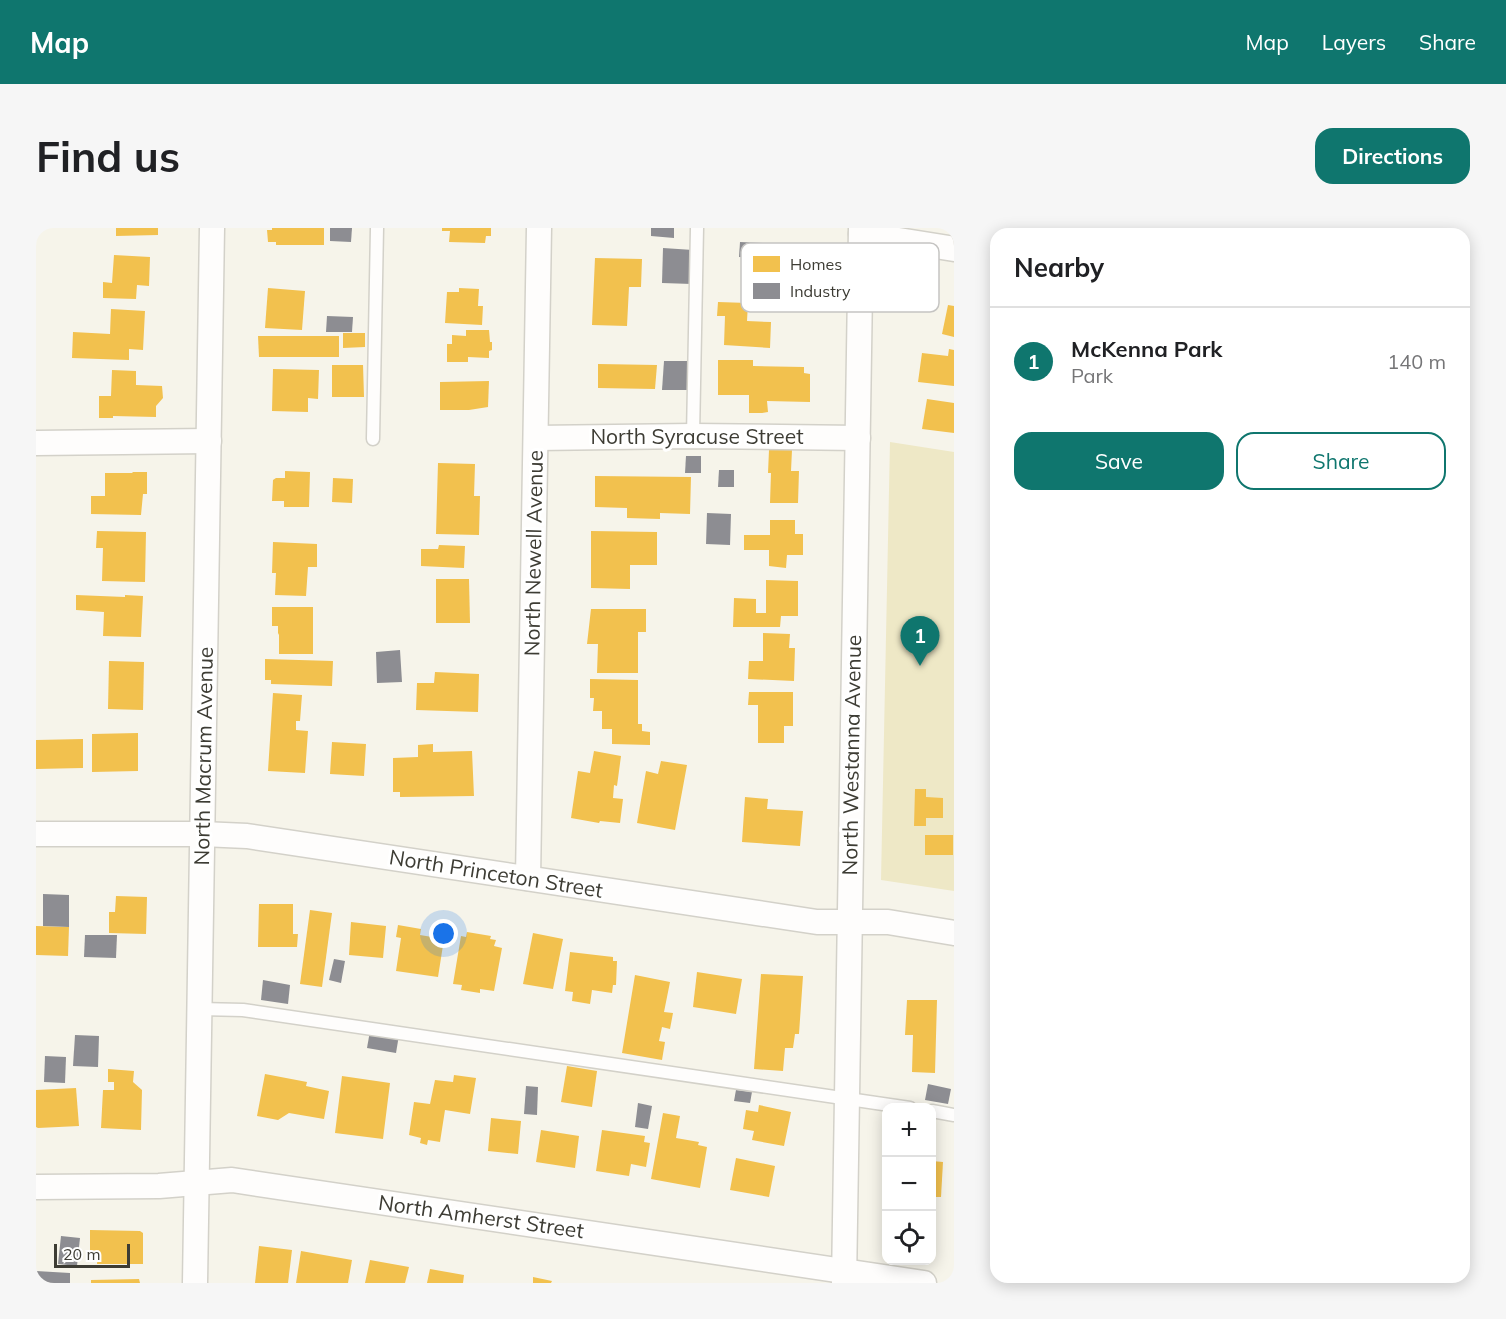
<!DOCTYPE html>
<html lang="en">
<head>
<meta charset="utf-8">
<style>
	:root { --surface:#fff; --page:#f6f6f6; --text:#202124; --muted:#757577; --line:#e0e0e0; --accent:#0f766e }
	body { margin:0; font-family:Mulish,sans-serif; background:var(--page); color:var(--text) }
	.controls { position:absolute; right:18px; bottom:18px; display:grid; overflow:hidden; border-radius:12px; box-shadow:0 3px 15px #0003 }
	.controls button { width:54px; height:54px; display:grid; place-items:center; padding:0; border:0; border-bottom:2px solid var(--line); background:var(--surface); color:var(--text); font:30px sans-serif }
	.scale { position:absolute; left:18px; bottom:15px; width:76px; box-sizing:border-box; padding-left:6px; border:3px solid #3d3c34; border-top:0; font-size:16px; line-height:21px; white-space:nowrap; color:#3d3c34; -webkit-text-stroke:4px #fff; paint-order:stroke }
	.you { position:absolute; left:408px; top:706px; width:21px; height:21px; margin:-15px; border:4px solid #fff; border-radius:50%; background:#1a73e8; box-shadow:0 0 0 9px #1a73e833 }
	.badge { display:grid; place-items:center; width:39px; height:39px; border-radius:50%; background:var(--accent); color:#fff; font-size:20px; font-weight:700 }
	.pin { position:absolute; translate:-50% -50px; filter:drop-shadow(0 2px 3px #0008) }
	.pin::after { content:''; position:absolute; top:32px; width:21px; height:18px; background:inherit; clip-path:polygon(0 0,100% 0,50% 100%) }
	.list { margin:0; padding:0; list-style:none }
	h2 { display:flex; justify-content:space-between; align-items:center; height:78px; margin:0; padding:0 24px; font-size:26px }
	h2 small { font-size:20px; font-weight:400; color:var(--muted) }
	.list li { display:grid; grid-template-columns:39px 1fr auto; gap:18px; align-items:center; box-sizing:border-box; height:108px; padding:0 24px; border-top:2px solid var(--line) }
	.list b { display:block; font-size:22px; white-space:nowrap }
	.list p { margin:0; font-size:20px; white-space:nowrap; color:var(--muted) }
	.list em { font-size:20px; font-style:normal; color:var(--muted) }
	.actions { display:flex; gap:12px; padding:18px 24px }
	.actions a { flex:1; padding:14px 0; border:2px solid var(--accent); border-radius:18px; text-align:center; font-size:21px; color:var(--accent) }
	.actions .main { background:var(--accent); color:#fff }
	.icon { flex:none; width:33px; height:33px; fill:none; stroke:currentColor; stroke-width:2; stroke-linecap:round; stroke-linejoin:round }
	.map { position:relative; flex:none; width:918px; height:1055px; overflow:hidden; border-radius:18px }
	header { display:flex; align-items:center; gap:36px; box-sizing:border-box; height:84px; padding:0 30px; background:var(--accent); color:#fff }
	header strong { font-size:28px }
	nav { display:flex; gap:33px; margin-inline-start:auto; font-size:21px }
	.intro { display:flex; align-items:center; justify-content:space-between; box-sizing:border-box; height:144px; padding:0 36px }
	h1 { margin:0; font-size:42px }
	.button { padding:15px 27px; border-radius:18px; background:var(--accent); color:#fff; font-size:21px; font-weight:700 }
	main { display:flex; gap:36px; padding:0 36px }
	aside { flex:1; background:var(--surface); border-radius:18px; box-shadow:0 3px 15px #0003 }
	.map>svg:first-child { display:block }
</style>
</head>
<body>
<header>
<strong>Map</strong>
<nav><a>Map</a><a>Layers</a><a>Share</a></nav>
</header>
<div class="intro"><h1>Find us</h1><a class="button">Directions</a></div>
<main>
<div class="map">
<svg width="918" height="1055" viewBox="0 0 918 1055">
	<rect width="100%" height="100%" fill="#f6f4ea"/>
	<polygon fill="#eee8c6" points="854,214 918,224 918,663 845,652"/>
	<g fill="#f2c14e">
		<polygon points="80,0 122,0 122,7 80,8"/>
		<polygon points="236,0 288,0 288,17 240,17 240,14 232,14 231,2 236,2"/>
		<polygon points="406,0 455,0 455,8 450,8 449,15 413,14 414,3 406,3"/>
		<polygon points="78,27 114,29 113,58 101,57 100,71 67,70 67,54 76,55"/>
		<polygon points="559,30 606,31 605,59 593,59 591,98 556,97"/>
		<polygon points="232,60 269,63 266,102 229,100"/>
		<polygon points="423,60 443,61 442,78 447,78 446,97 409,95 411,64 423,64"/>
		<polygon points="682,74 712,75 711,93 735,94 734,120 688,117 689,88 681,88"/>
		<polygon points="912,77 918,78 918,109 906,106"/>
		<polygon points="75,81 109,83 107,122 93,121 93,132 36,130 37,104 74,106"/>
		<polygon points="430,102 453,102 454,114 456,114 456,122 453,123 453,130 432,129 432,134 411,134 411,116 416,116 416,107 430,108"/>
		<polygon points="307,105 329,105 329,119 307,120"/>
		<polygon points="222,108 303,108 303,129 223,129"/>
		<polygon points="913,121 918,122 918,158 882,154 886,125 912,128"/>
		<polygon points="682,132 717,132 717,138 768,139 768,145 774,146 774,174 731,173 732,184 726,185 713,185 713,167 682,167"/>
		<polygon points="562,136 621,137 619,161 562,160"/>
		<polygon points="296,137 327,137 328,169 296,169"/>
		<polygon points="237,141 283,142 282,171 272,170 272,184 236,183"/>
		<polygon points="76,142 100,143 100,157 126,158 127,170 120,178 120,189 77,188 77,190 63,190 63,168 75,168"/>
		<polygon points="453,153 452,179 433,182 404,182 404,154"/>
		<polygon points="891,171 918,175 918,205 886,201"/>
		<polygon points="733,222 756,222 755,243 763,243 762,275 734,275 735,245 732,245"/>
		<polygon points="402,235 439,236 438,268 444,268 443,307 400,306"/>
		<polygon points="249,243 274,244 273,279 248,279 248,273 236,273 237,252 240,250 249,250"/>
		<polygon points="97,244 111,244 111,266 107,266 105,287 55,286 55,268 69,268 69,245 96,245"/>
		<polygon points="559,248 655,249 654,286 624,285 624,291 591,290 591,280 559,279"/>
		<polygon points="297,250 317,251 316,275 296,274"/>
		<polygon points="734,292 759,292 759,306 767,306 767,327 751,327 750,340 733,338 733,322 708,322 708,307 734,307"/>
		<polygon points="61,303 110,304 109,354 66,353 67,320 60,320"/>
		<polygon points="555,303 621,304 621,337 594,337 594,361 555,360"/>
		<polygon points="237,314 281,316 281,339 272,339 270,368 239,367 240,345 236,345"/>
		<polygon points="403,317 429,318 428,340 385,338 385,321 402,321"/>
		<polygon points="400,351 433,351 434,395 400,395"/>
		<polygon points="730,352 762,353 762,388 745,388 744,399 697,399 698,370 720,371 720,385 730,385"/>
		<polygon points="40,367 89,369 89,367 107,368 105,409 67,408 68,384 40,382"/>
		<polygon points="236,379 277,379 277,426 243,426 243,407 242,405 242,398 236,398"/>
		<polygon points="555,381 610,381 610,404 602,404 602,445 561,445 562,416 551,416"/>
		<polygon points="727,405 754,406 753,420 759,420 758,453 712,451 713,433 727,433"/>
		<polygon points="229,431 297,433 296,458 235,456 235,452 229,452"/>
		<polygon points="73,433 108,434 107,482 72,481"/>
		<polygon points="399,444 443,446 442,484 380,482 381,455 398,455"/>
		<polygon points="554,451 602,452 602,496 606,496 606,503 614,504 614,517 576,516 576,501 566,501 566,483 557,483 558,470 554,470"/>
		<polygon points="713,464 757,464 757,498 748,498 748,515 722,515 722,477 712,477"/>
		<polygon points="237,465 266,467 264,493 260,493 260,502 272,503 269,545 232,543"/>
		<polygon points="102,505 102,543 56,544 56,506"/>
		<polygon points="47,511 47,540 0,541 0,512"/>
		<polygon points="296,514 330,516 328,548 294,546"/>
		<polygon points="397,516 397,524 436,523 438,568 364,569 364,564 357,564 357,530 382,529 382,517"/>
		<polygon points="558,523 585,528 581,558 578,557 577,570 587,571 584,595 564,593 563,595 535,590 542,543 554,545"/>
		<polygon points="625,533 651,537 639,602 601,595 610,543 622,546"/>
		<polygon points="879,561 890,561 890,569 907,570 907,590 890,590 890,598 878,598"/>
		<polygon points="709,569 732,571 731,581 767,583 764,618 706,614"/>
		<rect x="889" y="607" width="28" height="20"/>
		<polygon points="80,668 111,669 110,706 73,705 73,684 79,684"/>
		<polygon points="223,676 257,676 257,706 262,706 261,719 222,719"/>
		<polygon points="274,682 296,685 286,759 264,756"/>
		<polygon points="315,694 350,698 347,730 313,727"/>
		<polygon points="362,697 385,701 384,707 408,711 402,749 360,743 365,710 360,709"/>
		<polygon points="0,698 33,699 32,728 0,727"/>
		<polygon points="431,704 455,708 454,711 460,712 458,718 466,720 458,763 444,761 444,765 425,762 426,757 417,756 425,708 430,709"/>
		<polygon points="497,705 527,711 517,761 487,756"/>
		<polygon points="534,724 577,729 577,733 581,733 580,757 577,757 576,765 556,762 554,776 536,773 537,764 529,763"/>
		<polygon points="661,744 706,751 700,786 657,779"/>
		<polygon points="725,746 767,748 763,806 759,806 757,820 749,820 747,843 718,841"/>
		<polygon points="599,747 634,754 628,784 637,785 634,801 626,799 623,813 629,814 626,832 586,825"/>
		<polygon points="871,772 901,772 899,845 876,844 877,807 869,807"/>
		<polygon points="531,838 561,843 556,879 525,874"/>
		<polygon points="72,841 98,843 97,854 106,862 105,902 65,900 67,862 78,862 78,854 72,854"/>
		<polygon points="229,846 271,854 270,858 293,863 288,891 253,885 242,892 221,888"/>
		<polygon points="418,847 440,850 434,886 409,882 404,914 392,912 391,917 384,915 385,910 373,907 378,874 394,876 399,852 417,854"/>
		<polygon points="306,848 354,855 347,911 299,905"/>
		<polygon points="40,860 43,898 2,900 0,899 0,862"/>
		<polygon points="723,877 755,884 748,918 716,912 718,903 707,901 710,882 722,884"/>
		<polygon points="627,885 644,888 640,910 663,914 662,917 671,919 664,960 615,951"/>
		<polygon points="455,890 485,893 482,926 452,923"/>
		<polygon points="505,902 543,908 539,940 500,934"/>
		<polygon points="566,902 609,908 608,914 614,915 610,939 595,936 593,948 560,943"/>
		<polygon points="700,930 739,938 733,969 694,962"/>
		<polygon points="896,933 907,934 905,969 896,969"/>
		<polygon points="54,1002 104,1003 107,1005 107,1036 61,1036 62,1026 55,1026 54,1024"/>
		<polygon points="223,1018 256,1022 252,1055 219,1055"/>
		<polygon points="265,1023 316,1032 312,1055 260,1055"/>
		<polygon points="334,1032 373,1039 369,1055 329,1055"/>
		<polygon points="394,1041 428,1047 427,1055 391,1055"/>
		<polygon points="497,1049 516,1053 515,1055 497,1055"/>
		<polygon points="103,1051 104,1055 55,1055 55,1052"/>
	</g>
	<g fill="#8d8d92">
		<polygon points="294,0 316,0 315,14 294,13"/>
		<polygon points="615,0 638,0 638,10 615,8"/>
		<polygon points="704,14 727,15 726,30 703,29"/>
		<polygon points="627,20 657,22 656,56 626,55"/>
		<polygon points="291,88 317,89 316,104 290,104"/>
		<polygon points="628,133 656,133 656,162 626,162"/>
		<polygon points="650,228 665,228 665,245 649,245"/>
		<polygon points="683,242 698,242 698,259 682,259"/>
		<polygon points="671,285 695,286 694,317 670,316"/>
		<polygon points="364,422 366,454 341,455 340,424"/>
		<polygon points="7,666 33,667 33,699 7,698"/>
		<polygon points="49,707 81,707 80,730 48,729"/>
		<polygon points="298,731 309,733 305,755 293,752"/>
		<polygon points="227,752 254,757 252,776 225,772"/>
		<polygon points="334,803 363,807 360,825 331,820"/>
		<polygon points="39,807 63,808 62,839 37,838"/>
		<polygon points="9,828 30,829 29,855 8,854"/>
		<polygon points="892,856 915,861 912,876 889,872"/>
		<polygon points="490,858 502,859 501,887 488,886"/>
		<polygon points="700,862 716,864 714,875 698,873"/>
		<polygon points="602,875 616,878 612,901 599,899"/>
		<polygon points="25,1008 44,1010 41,1038 22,1036"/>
		<polygon points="0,1043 34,1045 34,1055 0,1055"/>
	</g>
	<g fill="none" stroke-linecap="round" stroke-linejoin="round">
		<g stroke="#d3d1c9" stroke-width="15">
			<g id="service">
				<polyline points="657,208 661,0"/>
				<polyline points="337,211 341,0"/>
				<polyline points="164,781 207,782 874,880"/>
				<polyline points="896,883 918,887"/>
			</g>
		</g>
		<g stroke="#d3d1c9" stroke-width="27">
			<g id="minor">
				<polyline points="825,6 918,21"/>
				<polyline points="500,210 657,208 822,210"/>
				<polyline points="0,215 173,213"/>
				<polyline points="0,606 166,606 211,608 781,694 852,694 918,705"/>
				<polyline points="492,650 503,0"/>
				<polyline points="0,959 123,958 196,952 888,1055"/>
				<polyline points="159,1055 176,0"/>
				<polyline points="808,1055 825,0"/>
			</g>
		</g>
		<use href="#service" stroke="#fefdfc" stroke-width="12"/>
		<use href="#minor" stroke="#fefdfc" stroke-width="24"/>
	</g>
	<g text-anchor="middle" stroke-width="6" stroke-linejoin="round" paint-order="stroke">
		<g font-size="21" fill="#3d3c34" stroke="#fff">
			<text x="661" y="216">North Syracuse Street</text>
			<text transform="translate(498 325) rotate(-89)" y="7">North Newell Avenue</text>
			<text transform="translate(816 527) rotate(-89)" y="7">North Westanna Avenue</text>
			<text transform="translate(168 528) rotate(-89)" y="7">North Macrum Avenue</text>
			<text transform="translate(460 646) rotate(9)" y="7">North Princeton Street</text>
			<text transform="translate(445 989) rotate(8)" y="7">North Amherst Street</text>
		</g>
	</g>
	<rect x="705" y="15" width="198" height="69" rx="9" fill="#fff" stroke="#c5c4c2" stroke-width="1.5"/>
	<rect x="717" y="28" width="27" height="16" fill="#f2c14e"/>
	<rect x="717" y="55" width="27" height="16" fill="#8d8d92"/>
	<g font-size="16" fill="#3d3c34">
		<text x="754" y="42">Homes</text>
		<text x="754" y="69">Industry</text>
	</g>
</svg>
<div class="controls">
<button>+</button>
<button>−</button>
<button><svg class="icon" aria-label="locate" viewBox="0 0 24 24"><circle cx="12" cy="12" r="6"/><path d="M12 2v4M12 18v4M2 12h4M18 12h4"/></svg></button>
</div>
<div class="scale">20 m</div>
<div class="you"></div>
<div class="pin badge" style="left:884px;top:438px">1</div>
</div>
<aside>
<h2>Nearby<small></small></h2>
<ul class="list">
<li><span class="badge">1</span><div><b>McKenna Park</b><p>Park</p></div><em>140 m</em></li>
</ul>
<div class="actions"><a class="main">Save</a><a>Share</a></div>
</aside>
</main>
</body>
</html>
